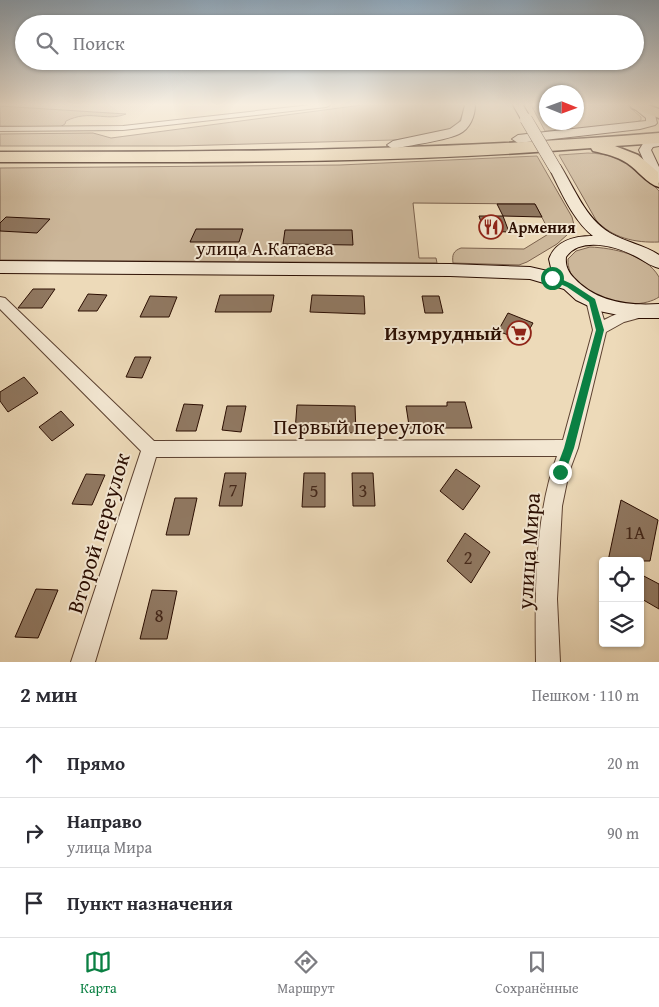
<!DOCTYPE html>
<html lang="ru">
<head>
<meta charset="utf-8">
<style>
	:root { --surface:#fff; --page:#f2f2f3; --text:#2b2b33; --muted:#7c7c81; --line:#e1e1e2; --accent:#0b8043 }
	body { margin:0; font-family:"Gentium Book Plus",serif; background:var(--page); color:var(--text) }
	.controls { position:absolute; right:15px; bottom:15px; display:grid; overflow:hidden; border-radius:5px; box-shadow:0 1px 4px #0004 }
	.controls button { width:45px; height:45px; display:grid; place-items:center; padding:0; border:0; border-bottom:1px solid var(--line); background:var(--surface); color:var(--text); font:25px sans-serif }
	.compass { position:absolute; left:539px; top:85px; width:45px; height:45px; border-radius:50%; background:var(--surface); box-shadow:0 1px 4px #0004; rotate:91deg }
	.stop { position:absolute; width:15px; height:15px; margin:-11px; border:4px solid #0b8043; border-radius:50%; background:#fff }
	.stop.end { background:#0b8043; border-color:#fff; box-shadow:0 1px 5px #0008 }
	.list { margin:0; padding:0; list-style:none }
	h2 { display:flex; justify-content:space-between; align-items:center; height:65px; margin:0; padding:0 20px; font-size:21px }
	h2 small { font-size:16px; font-weight:400; color:var(--muted) }
	.list li { display:grid; grid-template-columns:32px 1fr auto; gap:15px; align-items:center; box-sizing:border-box; height:70px; padding:0 20px; border-top:1px solid var(--line) }
	.list b { display:block; font-size:19px; white-space:nowrap }
	.list p { margin:0; font-size:16px; white-space:nowrap; color:var(--muted) }
	.list em { font-size:16px; font-style:normal; color:var(--muted) }
	.icon { flex:none; width:28px; height:28px; fill:none; stroke:currentColor; stroke-width:2; stroke-linecap:round; stroke-linejoin:round }
	.map { position:relative; flex:none; width:659px; height:662px; overflow:hidden }
	.search { position:absolute; background:var(--surface); box-shadow:0 1px 4px #0004; left:15px; right:15px; top:15px; height:55px; display:flex; align-items:center; gap:12px; box-sizing:border-box; padding:0 18px; border-radius:28px; color:var(--muted); font-size:19px }
	.sheet { height:275px; background:var(--surface) }
	nav { display:flex; justify-content:space-around; align-items:center; box-sizing:border-box; height:70px; border-top:1px solid var(--line); background:var(--surface); font-size:14px; color:var(--muted) }
	nav a { display:grid; justify-items:center; gap:2px }
	nav .on { color:var(--accent) }
	.map>svg:first-child { display:block }
</style>
</head>
<body>
<div class="map">
<svg width="659" height="662" viewBox="0 0 659 662">
	<rect width="100%" height="100%" fill="#eddab9"/>
	<filter id="stains"><feTurbulence type="fractalNoise" baseFrequency=".004" numOctaves="4"/><feColorMatrix values="0 0 0 0 .2 0 0 0 0 .09 0 0 0 0 .02 0 0 0 .5 -.17"/></filter>
	<radialGradient id="worn" r=".72"><stop offset=".6" stop-color="#630" stop-opacity="0"/><stop offset="1" stop-color="#630" stop-opacity=".3"/></radialGradient>
	<g fill="#ccb79a" stroke="#7c624e">
		<path d="M362 105H465C463 111 462 118 458 123 448 136 410 138 394 140L177 146H0V134L93 133 111 138Z"/>
		<polygon points="531,105 546,105 546,122 576,122 577,105 627,105 641,117 641,120 632,124 545,131"/>
		<path d="M0 106 126 114C105 122 90 109 66 121L65 124 60 127 0 126Z"/>
		<path d="M588 153C621 154 638 168 659 191V242C635 243 612 238 596 220L559 155Z"/>
		<path d="M537 156 572 217 574 225 568 234 557 244 527 262 519 265 453 263C452 255 453 251 461 248L524 249 550 233 535 204 413 203 419 258H436L437 263 0 260V168L340 165Z"/>
		<path d="M590 247C613 248 646 254 659 277V297C632 315 566 296 568 259L576 251Z"/>
	</g>
	<g fill="#907861" stroke="#2b0e02">
		<polygon points="497,204 535,204 542,217 503,216"/>
		<polygon points="479,216 503,216 509,232 484,231"/>
		<polygon points="6,217 50,219 37,233 0,231 0,223"/>
		<polygon points="196,229 243,229 239,242 190,242"/>
		<polygon points="285,230 352,230 353,245 283,244"/>
		<polygon points="33,289 55,289 42,308 18,308"/>
		<polygon points="88,294 107,295 97,311 78,311"/>
		<polygon points="220,295 274,295 271,312 215,312"/>
		<polygon points="312,295 364,296 365,314 310,312"/>
		<polygon points="150,296 177,297 169,317 140,317"/>
		<polygon points="422,296 439,296 443,313 425,313"/>
		<polygon points="508,313 533,323 523,341 498,331"/>
		<polygon points="135,357 151,357 142,378 126,377"/>
		<polygon points="24,377 38,393 8,412 0,401 0,392"/>
		<polygon points="447,402 465,402 472,428 429,428 430,432 410,432 406,406 447,406"/>
		<polygon points="184,404 203,405 196,431 176,431"/>
		<polygon points="297,405 355,406 356,433 295,431"/>
		<polygon points="227,406 246,406 241,432 222,430"/>
		<polygon points="61,411 74,425 52,441 39,427"/>
		<polygon points="456,469 480,486 463,510 440,491"/>
		<polygon points="225,473 246,473 242,506 219,506"/>
		<polygon points="304,473 325,473 325,507 302,507"/>
		<polygon points="352,473 373,473 375,506 353,506"/>
		<polygon points="86,474 105,475 92,505 72,504"/>
		<polygon points="175,498 197,498 189,535 166,535"/>
		<polygon points="621,500 658,520 650,561 608,561"/>
		<polygon points="465,533 490,552 471,583 447,561"/>
		<polygon points="640,574 659,584 659,609 640,598"/>
		<polygon points="36,589 58,590 38,638 15,637"/>
		<polygon points="152,590 177,591 167,639 140,639"/>
	</g>
	<g fill="none" stroke-linecap="round" stroke-linejoin="round">
		<g stroke="#5c4130" stroke-width="2">
			<g id="street">
				<polygon points="311,105 330,105 326,107 123,130 0,131 0,127 123,126"/>
				<path d="M592 296 597 297 604 320C615 314 633 306 646 310L648 313 646 316 624 322 606 332 578 448 569 472 562 506 557 599 560 662H536C535 598 534 516 557 456L156 457 95 662H71L141 451 0 309V297L5 298 154 441 563 440 593 330 586 300 587 297Z"/>
			</g>
		</g>
		<g stroke="#2b0e02" stroke-width="2">
			<g id="secondary">
				<path d="M465 105H475C475 116 470 129 459 134 444 141 410 145 393 149L387 145 393 141 450 129 461 121Z"/>
				<polygon points="513,105 523,105 531,119 530,121 522,121"/>
				<polygon points="630,105 641,105 655,115 657,123 655,125 640,129 518,143 512,139 518,135 646,121 646,118"/>
				<polygon points="659,138 659,146 653,147 651,150 659,167 659,183 652,179 639,150 644,142"/>
				<path d="M555 164 560 165C575 189 585 218 610 233 625 242 644 245 659 255V268C650 266 643 260 635 256 616 246 580 236 566 257 565 265 568 272 574 278 596 302 628 306 659 304V318H633L599 311 576 300 564 289 530 279 450 276 0 273V261L450 264 530 267 552 272 549 259C556 240 575 236 593 236 572 219 561 191 549 168Z"/>
			</g>
		</g>
		<g stroke="#2b0e02" stroke-width="3">
			<g id="highway">
				<polygon points="630,105 648,105 659,109 659,118 632,108"/>
				<path d="M659 133V143L615 146 638 155 658 172 659 187C647 184 638 170 627 163 616 156 606 154 593 151L591 148C395 164 197 162 0 162V152C220 152 440 151 659 133Z"/>
			</g>
		</g>
		<use href="#street" fill="#f3e7d2" fill-rule="evenodd"/>
		<use href="#secondary" fill="#f3e7d2" fill-rule="evenodd"/>
		<use href="#highway" fill="#eddab9" fill-rule="evenodd"/>
		<g stroke="#2b0e02" stroke-width="13" stroke-linecap="butt">
			<polyline id="secondary-bridge" points="526,119 555,168"/>
		</g>
		<use href="#secondary-bridge" stroke="#f3e7d2" stroke-width="12"/>
	</g>
	<linearGradient id="sky" x2="0" y2="1"><stop stop-color="#8fa8bc"/><stop offset="0.53" stop-color="#f7eee0"/><stop offset="1" stop-color="#f7eee0" stop-opacity="0"/></linearGradient>
	<rect width="659" height="197" fill="url(#sky)"/>
	<polygon fill="#0b8043" points="552,275 572,284 595,299 604,330 574,448 564,476 560,477 556,476 555,472 564,448 596,330 589,302 567,287 549,279 549,276"/>
	<defs>
		<g id="restaurant-ring" transform="scale(1.25)"><circle r="9.5" fill="#f3e7d2" stroke="#8f2418" stroke-width="1.5"/><path d="M-5-6h1v4h1v-4h1v4h1v-4h1v5L-1.5 .5V6h-2V.5L-5-1ZM5-6V6H3V1.5H1.5Q1.5-4 5-6Z" fill="#8f2418"/></g>
		<g id="supermarket-ring" transform="scale(1.25)"><circle r="9.5" fill="#f3e7d2" stroke="#8f2418" stroke-width="1.5"/><path d="M-6-5.5h2.5l.6 2H6L4.5 2H-2.5L-4.4-4H-6ZM-1.5 3.2a1.3 1.3 0 1 0 .1 0ZM3 3.2a1.3 1.3 0 1 0 .1 0Z" fill="#8f2418"/></g>
	</defs>
	<g fill-rule="evenodd">
		<use href="#restaurant-ring" x="491" y="227"/>
		<use href="#supermarket-ring" x="519" y="333"/>
	</g>
	<g text-anchor="middle" stroke-width="4" stroke-linejoin="round" paint-order="stroke">
		<g font-size="16" font-weight="bold" fill="#2b0e02" stroke="#f3e7d2" text-anchor="start">
			<text x="508" y="233">Армения</text>
		</g>
		<g font-size="19" fill="#2b0e02" stroke="#f3e7d2">
			<text x="265" y="255">улица А.Катаева</text>
		</g>
		<g font-size="19" font-weight="bold" fill="#2b0e02" stroke="#f3e7d2" text-anchor="end">
			<text x="502" y="340">Изумрудный</text>
		</g>
		<g font-size="19" fill="#44281a">
			<text x="233" y="496">7</text>
			<text x="314" y="497">5</text>
			<text x="363" y="497">3</text>
			<text x="635" y="539">1А</text>
			<text x="468" y="564">2</text>
			<text x="159" y="622">8</text>
		</g>
		<g font-size="22" fill="#2b0e02" stroke="#f3e7d2">
			<text x="359" y="434">Первый переулок</text>
			<text transform="translate(98 533) rotate(-73)" y="8">Второй переулок</text>
			<text transform="translate(528 551) rotate(-86)" y="8">улица Мира</text>
		</g>
	</g>
	<rect width="100%" height="100%" filter="url(#stains)"/>
	<rect width="100%" height="100%" fill="url(#worn)"/>
</svg>
<div class="controls">
<button><svg class="icon" aria-label="locate" viewBox="0 0 24 24"><circle cx="12" cy="12" r="6"/><path d="M12 2v4M12 18v4M2 12h4M18 12h4"/></svg></button>
<button><svg class="icon" aria-label="layers" viewBox="0 0 24 24"><path d="M12 4l9 5-9 5-9-5zM3 14l9 5 9-5"/></svg></button>
</div>
<svg class="compass" viewBox="-18 -18 36 36"><path d="M0-13l5 13h-10z" fill="#e53935"/><path d="M0 13l5-13h-10z" fill="#7c7c81"/></svg>
<div class="stop" style="left:552px;top:278px"></div>
<div class="stop end" style="left:560px;top:472px"></div>
<div class="search"><svg class="icon" aria-label="search" viewBox="0 0 24 24"><circle cx="10" cy="10" r="6"/><path d="M15 15l6 6"/></svg>Поиск</div>
</div>
<section class="sheet">
<h2>2 мин<small>Пешком · 110 m</small></h2>
<ul class="list">
<li><svg class="icon" aria-label="ahead" viewBox="0 0 24 24"><path d="M12 20V5M6 11l6-6 6 6"/></svg><div><b>Прямо</b></div><em>20 m</em></li>
<li><svg class="icon" aria-label="right" viewBox="0 0 24 24"><path d="M7 20v-9h11M14 6l5 5-5 5"/></svg><div><b>Направо</b><p>улица Мира</p></div><em>90 m</em></li>
<li><svg class="icon" aria-label="arrive" viewBox="0 0 24 24"><path d="M6 21V4h12l-3 4 3 4H6"/></svg><div><b>Пункт назначения</b></div></li>
</ul>
</section>
<nav>
<a class="on"><svg class="icon" aria-label="map" viewBox="0 0 24 24"><path d="M3 6l6-2 6 2 6-2v14l-6 2-6-2-6 2zM9 4v14M15 6v14"/></svg>Карта</a>
<a><svg class="icon" aria-label="directions" viewBox="0 0 24 24"><path d="M12 3l9 9-9 9-9-9zM9 14v-3h6M13 9l2 2-2 2"/></svg>Маршрут</a>
<a><svg class="icon" aria-label="saved" viewBox="0 0 24 24"><path d="M7 4h10v16l-5-4-5 4z"/></svg>Сохранённые</a>
</nav>
</body>
</html>
